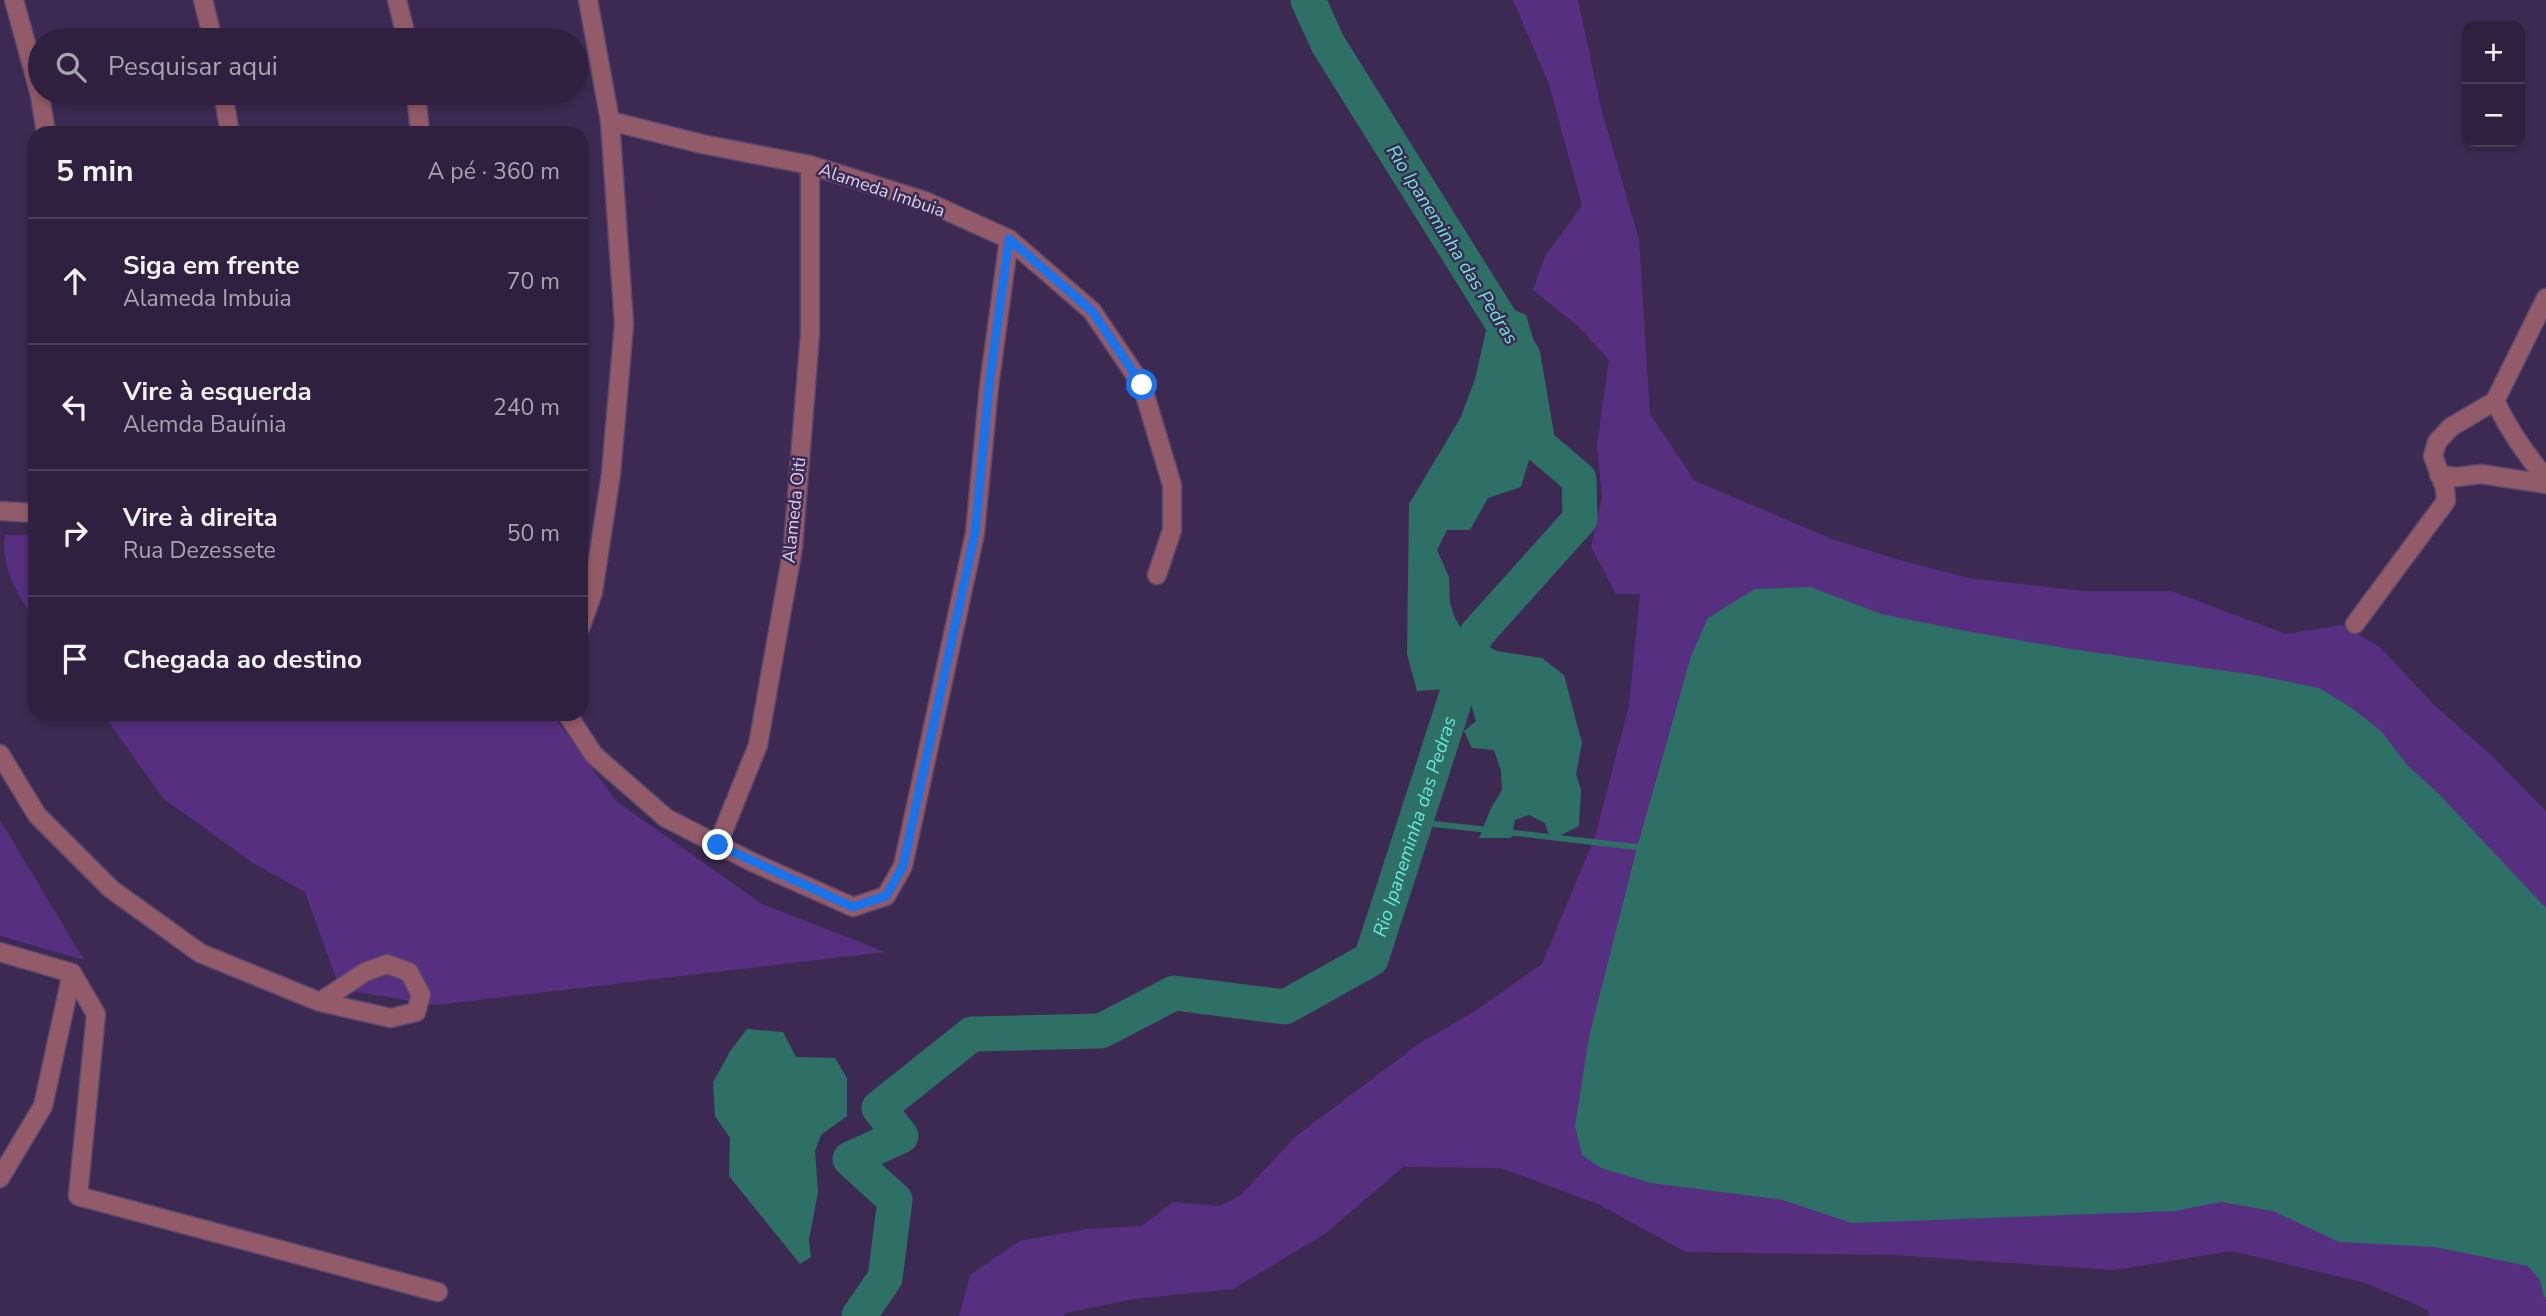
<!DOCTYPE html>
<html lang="pt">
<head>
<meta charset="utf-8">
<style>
	:root { --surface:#2e203e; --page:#3a2d49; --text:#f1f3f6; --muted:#a7a3b0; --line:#493e58 }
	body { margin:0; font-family:"Nunito Sans",sans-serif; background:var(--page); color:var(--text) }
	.controls { position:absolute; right:21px; top:21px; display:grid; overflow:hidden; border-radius:14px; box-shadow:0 4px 10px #0003 }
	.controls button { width:63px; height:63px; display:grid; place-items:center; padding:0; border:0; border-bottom:2px solid var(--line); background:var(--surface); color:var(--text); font:35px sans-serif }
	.stop { position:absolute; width:21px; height:21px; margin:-16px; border:5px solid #1a73e8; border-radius:50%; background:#fff }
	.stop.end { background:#1a73e8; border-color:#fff; box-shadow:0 2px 7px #0008 }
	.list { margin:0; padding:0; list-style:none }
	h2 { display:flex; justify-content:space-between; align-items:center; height:91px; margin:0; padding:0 28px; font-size:30px }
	h2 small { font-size:23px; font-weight:400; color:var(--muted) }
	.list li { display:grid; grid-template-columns:46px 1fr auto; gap:21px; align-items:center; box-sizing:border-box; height:126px; padding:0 28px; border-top:2px solid var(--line) }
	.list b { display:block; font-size:26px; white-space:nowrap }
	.list p { margin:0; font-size:23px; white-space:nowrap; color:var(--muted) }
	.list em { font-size:23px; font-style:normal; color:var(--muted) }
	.icon { flex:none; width:38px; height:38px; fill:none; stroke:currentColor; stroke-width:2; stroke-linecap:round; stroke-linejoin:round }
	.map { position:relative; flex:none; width:2546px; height:1316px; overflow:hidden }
	.search { position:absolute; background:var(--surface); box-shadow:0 4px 10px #0003; left:28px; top:28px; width:560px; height:77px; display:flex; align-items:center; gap:18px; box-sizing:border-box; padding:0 24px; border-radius:38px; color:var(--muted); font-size:26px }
	.panel { position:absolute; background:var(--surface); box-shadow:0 4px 10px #0003; left:28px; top:126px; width:560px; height:595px; border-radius:21px }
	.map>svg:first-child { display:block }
</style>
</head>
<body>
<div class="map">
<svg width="2546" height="1316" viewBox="0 0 2546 1316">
	<rect width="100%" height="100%" fill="#3d2a52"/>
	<g fill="#572f81">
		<polygon points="1513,0 1578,0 1601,108 1639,240 1650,414 1695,481 1832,539 1896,559 1968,578 2083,591 2171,591 2286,634 2342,625 2381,648 2431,702 2491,755 2546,811 2546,1316 2430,1316 2428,1310 2366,1283 2232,1251 2115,1270 1891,1255 1686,1252 1598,1204 1501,1168 1403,1167 1326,1233 1233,1289 1134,1299 1065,1313 1064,1316 959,1316 970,1275 1020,1241 1087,1229 1142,1226 1173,1202 1220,1206 1241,1195 1296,1136 1420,1043 1472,1013 1542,964 1595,837 1629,706 1640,594 1616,594 1591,547 1602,498 1597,445 1609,360 1578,326 1533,290 1545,256 1582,206 1549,84"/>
		<path d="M5 535H35V620C18 596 0 566 5 535Z"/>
		<polygon points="103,714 552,714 616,801 762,904 885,952 435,1005 340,989 305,892 253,863 163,798"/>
		<polygon points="0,820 84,960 0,936"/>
	</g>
	<g fill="#2e6f66">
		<polygon points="1507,307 1526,315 1533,338 1534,362 1523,384 1524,428 1530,457 1521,487 1488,498 1470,530 1447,530 1437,550 1449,577 1450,603 1455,618 1465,635 1497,651 1542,658 1564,675 1582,743 1576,774 1581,790 1579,826 1551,840 1545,823 1529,815 1515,820 1511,838 1479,838 1491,808 1502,790 1501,771 1494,750 1472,748 1464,731 1476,721 1470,701 1444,689 1417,691 1407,654 1409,504 1461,417 1475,379 1488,322"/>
		<polygon points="1811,587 1881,614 1966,631 2071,649 2255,675 2319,688 2352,708 2382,732 2408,766 2437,792 2546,908 2546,1296 2544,1298 2540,1280 2528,1266 2435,1247 2339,1242 2273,1211 2221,1202 2175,1211 1852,1223 1783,1200 1651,1183 1601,1168 1582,1155 1575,1126 1589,1037 1637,848 1691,656 1708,618 1755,589"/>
		<polygon points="747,1029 783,1032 796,1057 835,1058 847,1078 847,1116 821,1135 815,1151 818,1192 809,1240 811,1257 800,1264 729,1176 730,1138 715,1116 713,1082 731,1050"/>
	</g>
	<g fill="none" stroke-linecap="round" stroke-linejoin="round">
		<g stroke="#2e6f66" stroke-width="6">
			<polyline points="1415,822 1489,830"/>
			<polyline points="1506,832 1645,848"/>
		</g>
		<path stroke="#2e6f66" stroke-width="35" id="s1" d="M859 1316 885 1278 895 1200 850 1159 901 1136 879 1108 972 1034 1101 1031 1174 993 1285 1007 1371 959 1476 635 1580 519 1579 479 1538 444 1523 356 1328 44 1308 0"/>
		<g stroke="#59486d" stroke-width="21">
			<g id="minor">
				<polyline points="14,0 40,95 46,133"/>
				<polyline points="203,0 213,40"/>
				<polyline points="397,0 407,40"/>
				<polyline points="588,0 610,121 702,144 810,165 925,201 1009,239 1092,311 1142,385 1172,485 1172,530 1157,575"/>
				<polyline points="223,93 230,133"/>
				<polyline points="416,93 420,133"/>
				<path d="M2495 401C2509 430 2525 454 2546 478"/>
				<polyline points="2439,475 2457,477 2481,474 2546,484"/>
				<polyline points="0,511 35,513"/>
				<polyline points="2355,624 2446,501 2445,488 2433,456 2437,442 2451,427 2495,401 2546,298"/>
				<polyline points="581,626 593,592 611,474 624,324 610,121"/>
				<polyline points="567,714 594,755 666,818 752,862 853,907 886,896 903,866 975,533 989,386 1009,239"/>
				<polyline points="0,754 37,815 111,889 200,953 320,1002 391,1018 416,1012 421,995 409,972 387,964 365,972 320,1002"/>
				<polyline points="718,844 758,745 793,547 810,334 810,165"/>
				<polyline points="0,952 72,973 96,1014 78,1196 438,1292"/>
				<polyline points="0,1178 43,1106 72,973"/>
			</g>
		</g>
		<use href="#minor" stroke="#935b69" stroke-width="18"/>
	</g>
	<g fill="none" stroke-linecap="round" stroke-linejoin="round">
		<polyline stroke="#1a73e8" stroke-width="9" points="718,845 853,907 886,896 903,866 975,533 989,386 1009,239 1092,311 1142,385"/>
	</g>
	<g text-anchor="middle" stroke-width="5" stroke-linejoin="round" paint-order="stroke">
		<g font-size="18" fill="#d9cfe8" stroke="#3d2a52">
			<text transform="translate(882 190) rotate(19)" y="6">Alameda Imbuia</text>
			<text transform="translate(794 510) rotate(-84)" y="6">Alameda Oiti</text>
		</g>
		<g font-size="19" font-style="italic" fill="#66ead9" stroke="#3d2a52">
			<text transform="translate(1453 244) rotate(58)" y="7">Rio Ipaneminha das Pedras</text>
			<text dy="7" stroke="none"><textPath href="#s1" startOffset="957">Rio Ipaneminha das Pedras</textPath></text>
		</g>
	</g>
</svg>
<div class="controls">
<button>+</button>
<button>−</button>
</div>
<div class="stop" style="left:1142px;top:385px"></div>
<div class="stop end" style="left:718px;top:845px"></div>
<div class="search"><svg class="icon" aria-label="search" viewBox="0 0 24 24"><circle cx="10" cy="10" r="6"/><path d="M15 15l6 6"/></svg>Pesquisar aqui</div>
<section class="panel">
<h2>5 min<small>A pé · 360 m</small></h2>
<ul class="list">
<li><svg class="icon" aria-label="ahead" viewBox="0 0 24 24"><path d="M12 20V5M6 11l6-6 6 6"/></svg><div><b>Siga em frente</b><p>Alameda Imbuia</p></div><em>70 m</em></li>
<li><svg class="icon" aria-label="left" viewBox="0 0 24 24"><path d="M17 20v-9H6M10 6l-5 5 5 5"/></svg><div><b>Vire à esquerda</b><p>Alemda Bauínia</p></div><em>240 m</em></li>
<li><svg class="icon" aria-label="right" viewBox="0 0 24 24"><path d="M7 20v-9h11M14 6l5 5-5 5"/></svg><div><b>Vire à direita</b><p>Rua Dezessete</p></div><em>50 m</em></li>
<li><svg class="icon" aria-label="arrive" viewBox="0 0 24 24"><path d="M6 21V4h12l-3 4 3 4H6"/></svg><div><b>Chegada ao destino</b></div></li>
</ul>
</section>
</div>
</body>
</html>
